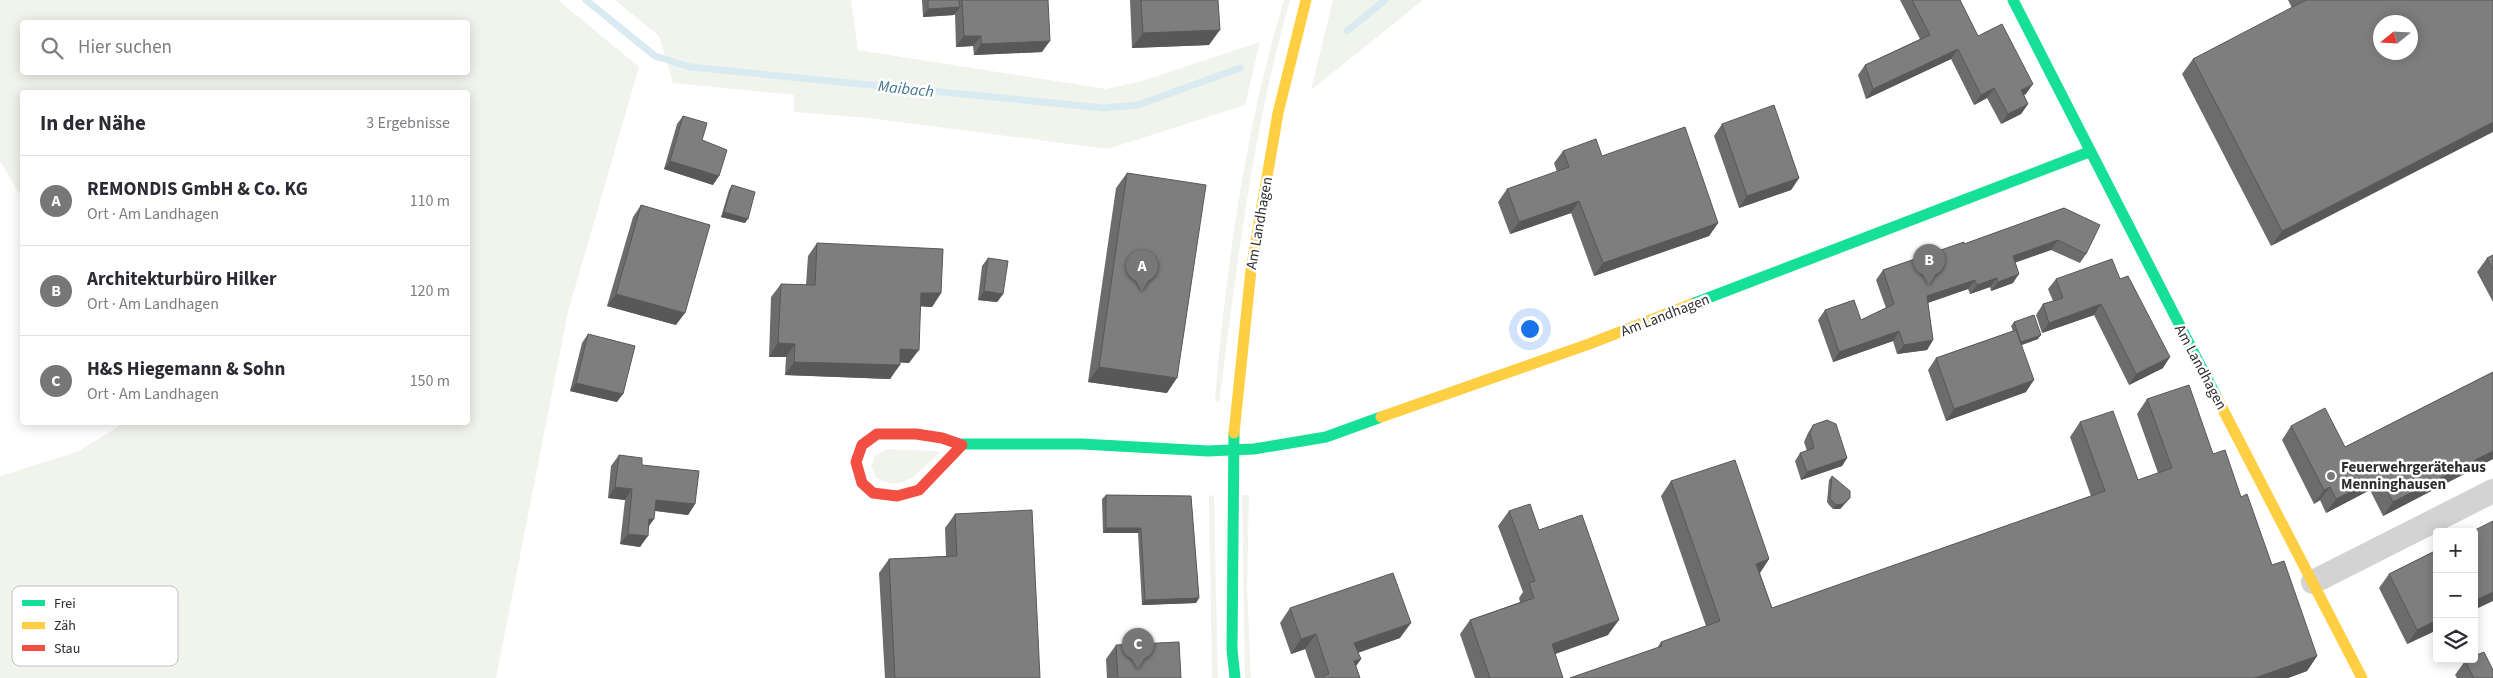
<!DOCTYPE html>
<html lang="de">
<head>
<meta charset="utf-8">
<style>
	:root { --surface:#fff; --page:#f7f7f7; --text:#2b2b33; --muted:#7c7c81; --line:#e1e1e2; --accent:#777 }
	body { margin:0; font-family:"Source Sans 3",sans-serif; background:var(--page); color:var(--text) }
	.controls { position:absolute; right:15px; bottom:15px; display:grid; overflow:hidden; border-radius:5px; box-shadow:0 2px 12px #0003 }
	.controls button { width:45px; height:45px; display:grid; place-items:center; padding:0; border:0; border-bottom:1px solid var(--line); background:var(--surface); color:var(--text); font:25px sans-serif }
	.compass { position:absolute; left:2373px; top:15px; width:45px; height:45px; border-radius:50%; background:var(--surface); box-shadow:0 2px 12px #0003; rotate:252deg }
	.you { position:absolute; left:1529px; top:328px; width:18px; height:18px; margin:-12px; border:4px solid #fff; border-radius:50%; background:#1a73e8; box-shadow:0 0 0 8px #1a73e833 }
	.badge { display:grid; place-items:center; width:32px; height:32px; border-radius:50%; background:var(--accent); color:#fff; font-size:16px; font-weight:700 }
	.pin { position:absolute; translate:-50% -41px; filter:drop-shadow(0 1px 2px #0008) }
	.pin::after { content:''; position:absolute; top:26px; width:18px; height:15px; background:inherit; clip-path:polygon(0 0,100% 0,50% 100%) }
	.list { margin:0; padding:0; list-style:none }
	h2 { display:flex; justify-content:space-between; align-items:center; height:65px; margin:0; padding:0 20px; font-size:21px }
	h2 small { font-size:16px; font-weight:400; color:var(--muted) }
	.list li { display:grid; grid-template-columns:32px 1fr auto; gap:15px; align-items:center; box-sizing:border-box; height:90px; padding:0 20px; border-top:1px solid var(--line) }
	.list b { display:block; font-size:19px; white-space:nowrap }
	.list p { margin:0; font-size:16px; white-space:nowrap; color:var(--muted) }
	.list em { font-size:16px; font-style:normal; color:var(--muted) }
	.icon { flex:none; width:28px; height:28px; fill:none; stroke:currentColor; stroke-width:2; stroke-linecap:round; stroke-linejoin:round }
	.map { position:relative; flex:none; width:2493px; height:678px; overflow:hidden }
	.search { position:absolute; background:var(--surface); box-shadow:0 2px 12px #0003; left:20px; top:20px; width:450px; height:55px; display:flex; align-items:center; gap:12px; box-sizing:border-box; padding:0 18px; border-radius:5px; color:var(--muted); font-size:19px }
	.panel { position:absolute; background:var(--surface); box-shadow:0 2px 12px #0003; left:20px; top:90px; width:450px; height:335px; border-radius:5px }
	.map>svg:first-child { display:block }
</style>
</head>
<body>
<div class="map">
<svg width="2493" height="678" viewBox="0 0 2493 678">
	<rect width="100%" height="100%" fill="#fff"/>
	<g fill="#f1f4ec" fill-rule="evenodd">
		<path d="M0 0H558L639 67 568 312 496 678H0V476L77 452 124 423 468 422V92H22V198L0 161ZM22 22H468V72H22Z"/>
		<polygon points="615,0 851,0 858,50 1106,89 1142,81 1260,42 1245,105 1108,149 868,118 794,112 794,95 673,83 659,36"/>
		<path d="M1284 0H1290C1252 132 1237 267 1219 403L1215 400C1226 266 1245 129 1284 0Z"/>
		<polygon points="1333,0 1423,0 1311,90"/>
		<path d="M887 449 936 451 939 453C919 471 905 494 876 478L871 466 875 456Z"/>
		<polygon points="1209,495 1214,496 1218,678 1212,678"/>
		<polygon points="1242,495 1249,495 1247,588 1251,678 1245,678"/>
	</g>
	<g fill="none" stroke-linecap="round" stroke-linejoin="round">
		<g stroke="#d9ebf0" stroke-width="7">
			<polyline points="586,0 655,56 690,67 1103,108 1138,105 1240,68"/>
			<polyline points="1347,31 1385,0"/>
		</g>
		<polyline stroke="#d3d3d3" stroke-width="24" points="2313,582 2493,491"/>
		<g stroke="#16e098" stroke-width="11">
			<polyline points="2013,0 2217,398"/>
			<polyline points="1692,304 2089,152"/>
			<polyline points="1234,433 1232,649 1235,678"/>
			<polyline points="959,444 1082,444 1208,451 1254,449 1326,437 1381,417"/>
		</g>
		<g stroke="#ffcf43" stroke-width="11">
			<polyline points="2217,398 2362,678"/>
			<polyline points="1381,417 1589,344 1692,304"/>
			<polyline points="1234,433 1251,270 1278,113 1306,0"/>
		</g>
		<polyline stroke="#f24e42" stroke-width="11" points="959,444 942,438 916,434 877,434 862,445 856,462 862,483 873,493 897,496 919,490 962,445"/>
	</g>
	<g fill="#6c6c6c">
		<polygon points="922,0 1048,0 1042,52 974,55 973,46 956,47 955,14 954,15 923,17"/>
		<polygon points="1130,0 1218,0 1209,45 1132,48"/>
		<polygon points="1900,0 1960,0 1978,36 2026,94 2024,95 2028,104 2021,114 2001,124 1987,98 1974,105 1951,59 1866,99 1858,75 1865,65 1920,39"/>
		<polygon points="2288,0 2493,0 2271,246 2182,74 2193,59 2292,8"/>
		<polygon points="683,116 713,185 664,169 677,124"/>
		<polygon points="1722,124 1799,178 1791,190 1739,208 1714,136"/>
		<polygon points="1563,151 1602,156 1718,223 1709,236 1594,276 1571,213 1510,234 1498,202 1507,189 1557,172 1554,163"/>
		<polygon points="1127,173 1167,393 1088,382 1116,188"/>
		<polygon points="732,185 745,223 721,217 729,190"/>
		<polygon points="641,205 676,325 607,306 633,217"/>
		<polygon points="2064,208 2086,254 2080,263 2051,250 2015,262 2013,283 1991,291 1990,287 1970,294 1968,289 1928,303 1933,340 1927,350 1897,354 1893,341 1833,362 1818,320 1825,310 1861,320 1886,308 1876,280 1883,270 1964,244"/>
		<polygon points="817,243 941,293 932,307 921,306 909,363 900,362 890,379 785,375 786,357 769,357 771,297 781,284 806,285 808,256"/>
		<polygon points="2493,255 2493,302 2477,272 2487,258"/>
		<polygon points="988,258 1003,294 997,302 978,300 982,266"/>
		<polygon points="2056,279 2120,279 2163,368 2129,385 2094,315 2042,333 2036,315 2043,304 2053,301 2048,289"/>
		<polygon points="2014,322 2038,339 2022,345 2026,392 1946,421 1928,370 1936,358 2013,331 2011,326"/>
		<polygon points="588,334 617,402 570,391 582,343"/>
		<polygon points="2493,372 2493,459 2383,516 2370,490 2326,513 2320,500 2314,504 2282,440 2291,426 2345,447"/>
		<polygon points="2147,399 2213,454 2241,497 2272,565 2317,656 2307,671 2288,678 1570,678 1657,648 1661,642 1706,626 1661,496 1671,481 1769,559 1760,573 1772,608 2091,496 2070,437 2080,422 2138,480 2158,473 2137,414"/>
		<polygon points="1813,425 1847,458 1842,466 1801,480 1795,461 1800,453 1807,451 1804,442 1808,433"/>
		<polygon points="619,455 642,465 695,504 688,515 655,511 640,547 620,544 625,500 608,498 611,466"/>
		<polygon points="1832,476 1850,498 1840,509 1833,509 1829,505 1827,502 1829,480"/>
		<polygon points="1106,495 1191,496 1199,598 1196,603 1142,605 1138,533 1103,533 1102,499"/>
		<polygon points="1509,511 1539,530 1608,635 1555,654 1563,678 1475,678 1460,634 1470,620 1520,602 1519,598 1523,592 1498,526"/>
		<polygon points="955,514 1040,678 885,678 879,573 889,559 946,556 945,528"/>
		<polygon points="2437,550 2437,630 2407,644 2379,588 2389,574"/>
		<polygon points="1290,608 1400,638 1358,653 1361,659 1356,666 1360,678 1315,678 1305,649 1291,654 1280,623"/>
		<polygon points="1116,645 1181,678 1107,678 1106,659"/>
		<polygon points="2465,661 2493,678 2457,678 2455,675"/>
	</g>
	<g fill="#585858">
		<polygon points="960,7 954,15 923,17 928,9"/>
		<polygon points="1220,30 1209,45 1132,48 1143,33"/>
		<polygon points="964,36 981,36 973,46 956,47"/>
		<polygon points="1050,41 1042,52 974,55 981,44"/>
		<polygon points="1958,49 1951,59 1866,99 1873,89"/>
		<polygon points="2033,84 2026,94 2014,99 2021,90"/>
		<polygon points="1994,88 1987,98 1974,105 1981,95"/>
		<polygon points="2028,104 2021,114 2001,124 2008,114"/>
		<polygon points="2493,122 2493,132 2271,246 2282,231"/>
		<polygon points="670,161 719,176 713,185 664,169"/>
		<polygon points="1799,178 1791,190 1739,208 1747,196"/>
		<polygon points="1579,201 1571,213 1510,234 1519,222"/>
		<polygon points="724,212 748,219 745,223 721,217"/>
		<polygon points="1718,223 1709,236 1594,276 1603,263"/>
		<polygon points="2058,240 2051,250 2006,266 2013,256"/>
		<polygon points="2019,274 2013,283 1991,291 1998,282"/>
		<polygon points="1997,278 1990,287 1970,294 1977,285"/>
		<polygon points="1975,280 1968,289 1921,305 1927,296"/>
		<polygon points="984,291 1003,294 997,302 978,300"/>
		<polygon points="921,293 941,293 932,307 912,306"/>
		<polygon points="616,294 685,313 676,325 607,306"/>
		<polygon points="2101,304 2094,315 2042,333 2049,323"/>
		<polygon points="1899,331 1893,341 1833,362 1839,352"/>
		<polygon points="2041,335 2038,339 2018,346 2021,342"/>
		<polygon points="1933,340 1927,350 1897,354 1904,345"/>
		<polygon points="778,343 795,344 786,357 769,357"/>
		<polygon points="900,349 919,350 909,363 891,362"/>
		<polygon points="2170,357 2163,368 2129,385 2136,374"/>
		<polygon points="794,362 900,365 890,379 785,375"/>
		<polygon points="1099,367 1177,378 1167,393 1088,382"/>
		<polygon points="2034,380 2026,392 1946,421 1954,409"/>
		<polygon points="576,383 623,394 617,402 570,391"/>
		<polygon points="2493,451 2493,459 2383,516 2393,502"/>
		<polygon points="1847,458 1842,466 1801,480 1807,472"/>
		<polygon points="2380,477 2370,490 2326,513 2336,499"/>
		<polygon points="615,487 632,489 625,500 608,498"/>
		<polygon points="2330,487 2320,500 2314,504 2324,490"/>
		<polygon points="1850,498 1840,509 1833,509 1836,505"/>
		<polygon points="656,500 695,504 688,515 649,510"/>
		<polygon points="649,519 654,519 647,529"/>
		<polygon points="1106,528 1141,528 1138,533 1103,533"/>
		<polygon points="628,534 648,536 640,547 620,544"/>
		<polygon points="1769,559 1759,574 1756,564"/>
		<polygon points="2493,592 2493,601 2474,610 2474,601"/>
		<polygon points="1199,598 1196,603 1142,605 1145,600"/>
		<polygon points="1619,620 1608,635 1541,659 1552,644"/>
		<polygon points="2437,620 2437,630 2407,644 2417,630"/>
		<polygon points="1411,623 1400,638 1344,657 1354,643"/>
		<polygon points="1316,634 1305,649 1291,654 1301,639"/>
		<polygon points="2317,656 2307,671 2288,678 2255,678"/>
		<polygon points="1361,659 1350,674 1354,661"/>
	</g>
	<g fill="#7e7e7e" stroke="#585858" fill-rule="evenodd">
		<polygon points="928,0 959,0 960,7 928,9"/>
		<polygon points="962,0 1048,0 1050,41 981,44 981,36 964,36"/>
		<polygon points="1141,0 1218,0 1220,30 1143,33"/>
		<polygon points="1912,0 1960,0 1978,36 2002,24 2033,84 2021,90 2028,104 2008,114 1994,88 1981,95 1958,49 1873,89 1865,65 1930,35"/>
		<path d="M2306 0H2493V122L2282 231 2193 59ZM2380 22H2410V52H2380Z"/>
		<polygon points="1774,105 1799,178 1747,196 1722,124"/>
		<polygon points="683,116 707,123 702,140 727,150 719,176 670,161"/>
		<polygon points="1685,127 1718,223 1603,263 1579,201 1519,222 1507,189 1569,167 1563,151 1596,139 1602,156"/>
		<polygon points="1127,173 1206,185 1177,378 1099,367"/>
		<polygon points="732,185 755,192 748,219 724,212"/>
		<polygon points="641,205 710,225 685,313 616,294"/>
		<polygon points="2064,208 2100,225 2086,254 2058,240 2013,256 2019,274 1998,282 1997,278 1977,285 1975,280 1927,296 1933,340 1904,345 1899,331 1839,352 1825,310 1854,300 1861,320 1894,304 1883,270 1964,242 1964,244"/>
		<polygon points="817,243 943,249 941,293 921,293 919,350 900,349 900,365 794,362 795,344 778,343 781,284 815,285"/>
		<polygon points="2493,255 2493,270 2487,258"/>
		<polygon points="988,258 1008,261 1003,294 984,291"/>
		<polygon points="2112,259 2120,279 2128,276 2170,357 2136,374 2101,304 2049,323 2043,304 2063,298 2056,279"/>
		<polygon points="2034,315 2041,335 2021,342 2014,322"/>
		<polygon points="2016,330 2034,380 1954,409 1936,358"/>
		<polygon points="588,334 635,346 623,394 576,383"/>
		<polygon points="2493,372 2493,451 2393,502 2380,477 2336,499 2330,487 2324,490 2291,426 2325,408 2345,447"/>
		<polygon points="2189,385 2213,454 2225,450 2241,497 2247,494 2272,565 2284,561 2317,656 2255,678 1570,678 1662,646 1661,642 1720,621 1671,481 1735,460 1769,559 1756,564 1772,608 2105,491 2080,422 2113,411 2138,480 2172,468 2147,399"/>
		<polygon points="1827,420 1836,424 1847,458 1807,472 1800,453 1814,448 1810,433 1813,425"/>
		<polygon points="619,455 642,458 642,465 699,471 695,504 656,500 654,519 649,519 648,536 628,534 632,489 615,487"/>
		<polygon points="1832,476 1850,491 1850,498 1843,504 1836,505 1832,501 1830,498"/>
		<polygon points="1106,495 1191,496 1199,598 1145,600 1141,528 1106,528"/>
		<polygon points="1530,504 1539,530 1582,515 1619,620 1552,644 1563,678 1490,678 1470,620 1534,598 1529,583 1535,581 1509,511"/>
		<polygon points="1032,510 1040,678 895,678 889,559 957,556 955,514"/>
		<polygon points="2493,521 2493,592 2474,601 2474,532 2471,532"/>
		<polygon points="2437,550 2437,620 2417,630 2389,574"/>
		<polygon points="1393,573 1411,623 1354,643 1361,659 1354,661 1360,678 1324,678 1323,676 1329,674 1316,634 1301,639 1290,608"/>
		<polygon points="1179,642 1181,678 1118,678 1116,645"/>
		<polygon points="2484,652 2493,670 2493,678 2474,678 2465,661 2469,659 2474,659 2474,656"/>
	</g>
	<circle fill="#777" stroke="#fff" stroke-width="2" cx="2331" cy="476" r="5"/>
	<g text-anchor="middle" stroke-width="5" stroke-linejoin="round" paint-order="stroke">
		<g font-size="15" fill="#2e2e2e" stroke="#fff">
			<text transform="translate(1259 223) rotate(-80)" y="5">Am Landhagen</text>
			<text transform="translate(1665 315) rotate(-21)" y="5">Am Landhagen</text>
			<text transform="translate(2201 367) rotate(62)" y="5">Am Landhagen</text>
		</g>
		<g font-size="15" font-weight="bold" fill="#2e2e2e" stroke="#fff" text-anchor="start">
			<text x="2341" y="472">Feuerwehrgerätehaus<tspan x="2341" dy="17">Menninghausen</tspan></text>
		</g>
		<g font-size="16" font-style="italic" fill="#3f798d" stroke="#fff">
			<text transform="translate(906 88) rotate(6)" y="6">Maibach</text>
		</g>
	</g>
	<rect x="12" y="586" width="166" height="80" rx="8" fill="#fff" stroke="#c0c0c0" stroke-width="1"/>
	<rect x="22" y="600" width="23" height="6" fill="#16e098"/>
	<rect x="22" y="622" width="23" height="7" fill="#ffcf43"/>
	<rect x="22" y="645" width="23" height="6" fill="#f24e42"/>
	<g font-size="14" fill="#2e2e2e">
		<text x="54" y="608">Frei</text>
		<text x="54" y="630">Zäh</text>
		<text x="54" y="653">Stau</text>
	</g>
</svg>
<div class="controls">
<button>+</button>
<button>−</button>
<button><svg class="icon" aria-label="layers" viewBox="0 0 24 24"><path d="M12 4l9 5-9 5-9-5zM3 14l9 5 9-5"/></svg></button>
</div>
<svg class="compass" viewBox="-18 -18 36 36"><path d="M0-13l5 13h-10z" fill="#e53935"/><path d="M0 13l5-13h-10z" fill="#7c7c81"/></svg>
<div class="you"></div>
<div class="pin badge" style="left:1142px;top:291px">A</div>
<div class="pin badge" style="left:1929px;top:285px">B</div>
<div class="pin badge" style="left:1138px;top:669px">C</div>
<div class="search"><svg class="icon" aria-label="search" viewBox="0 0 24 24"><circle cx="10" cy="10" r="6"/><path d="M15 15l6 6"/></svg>Hier suchen</div>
<section class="panel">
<h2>In der Nähe<small>3 Ergebnisse</small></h2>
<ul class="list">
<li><span class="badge">A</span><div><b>REMONDIS GmbH &amp; Co. KG</b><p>Ort · Am Landhagen</p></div><em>110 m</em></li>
<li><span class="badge">B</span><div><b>Architekturbüro Hilker</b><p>Ort · Am Landhagen</p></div><em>120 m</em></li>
<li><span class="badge">C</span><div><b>H&amp;S Hiegemann &amp; Sohn</b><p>Ort · Am Landhagen</p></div><em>150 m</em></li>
</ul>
</section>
</div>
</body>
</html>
